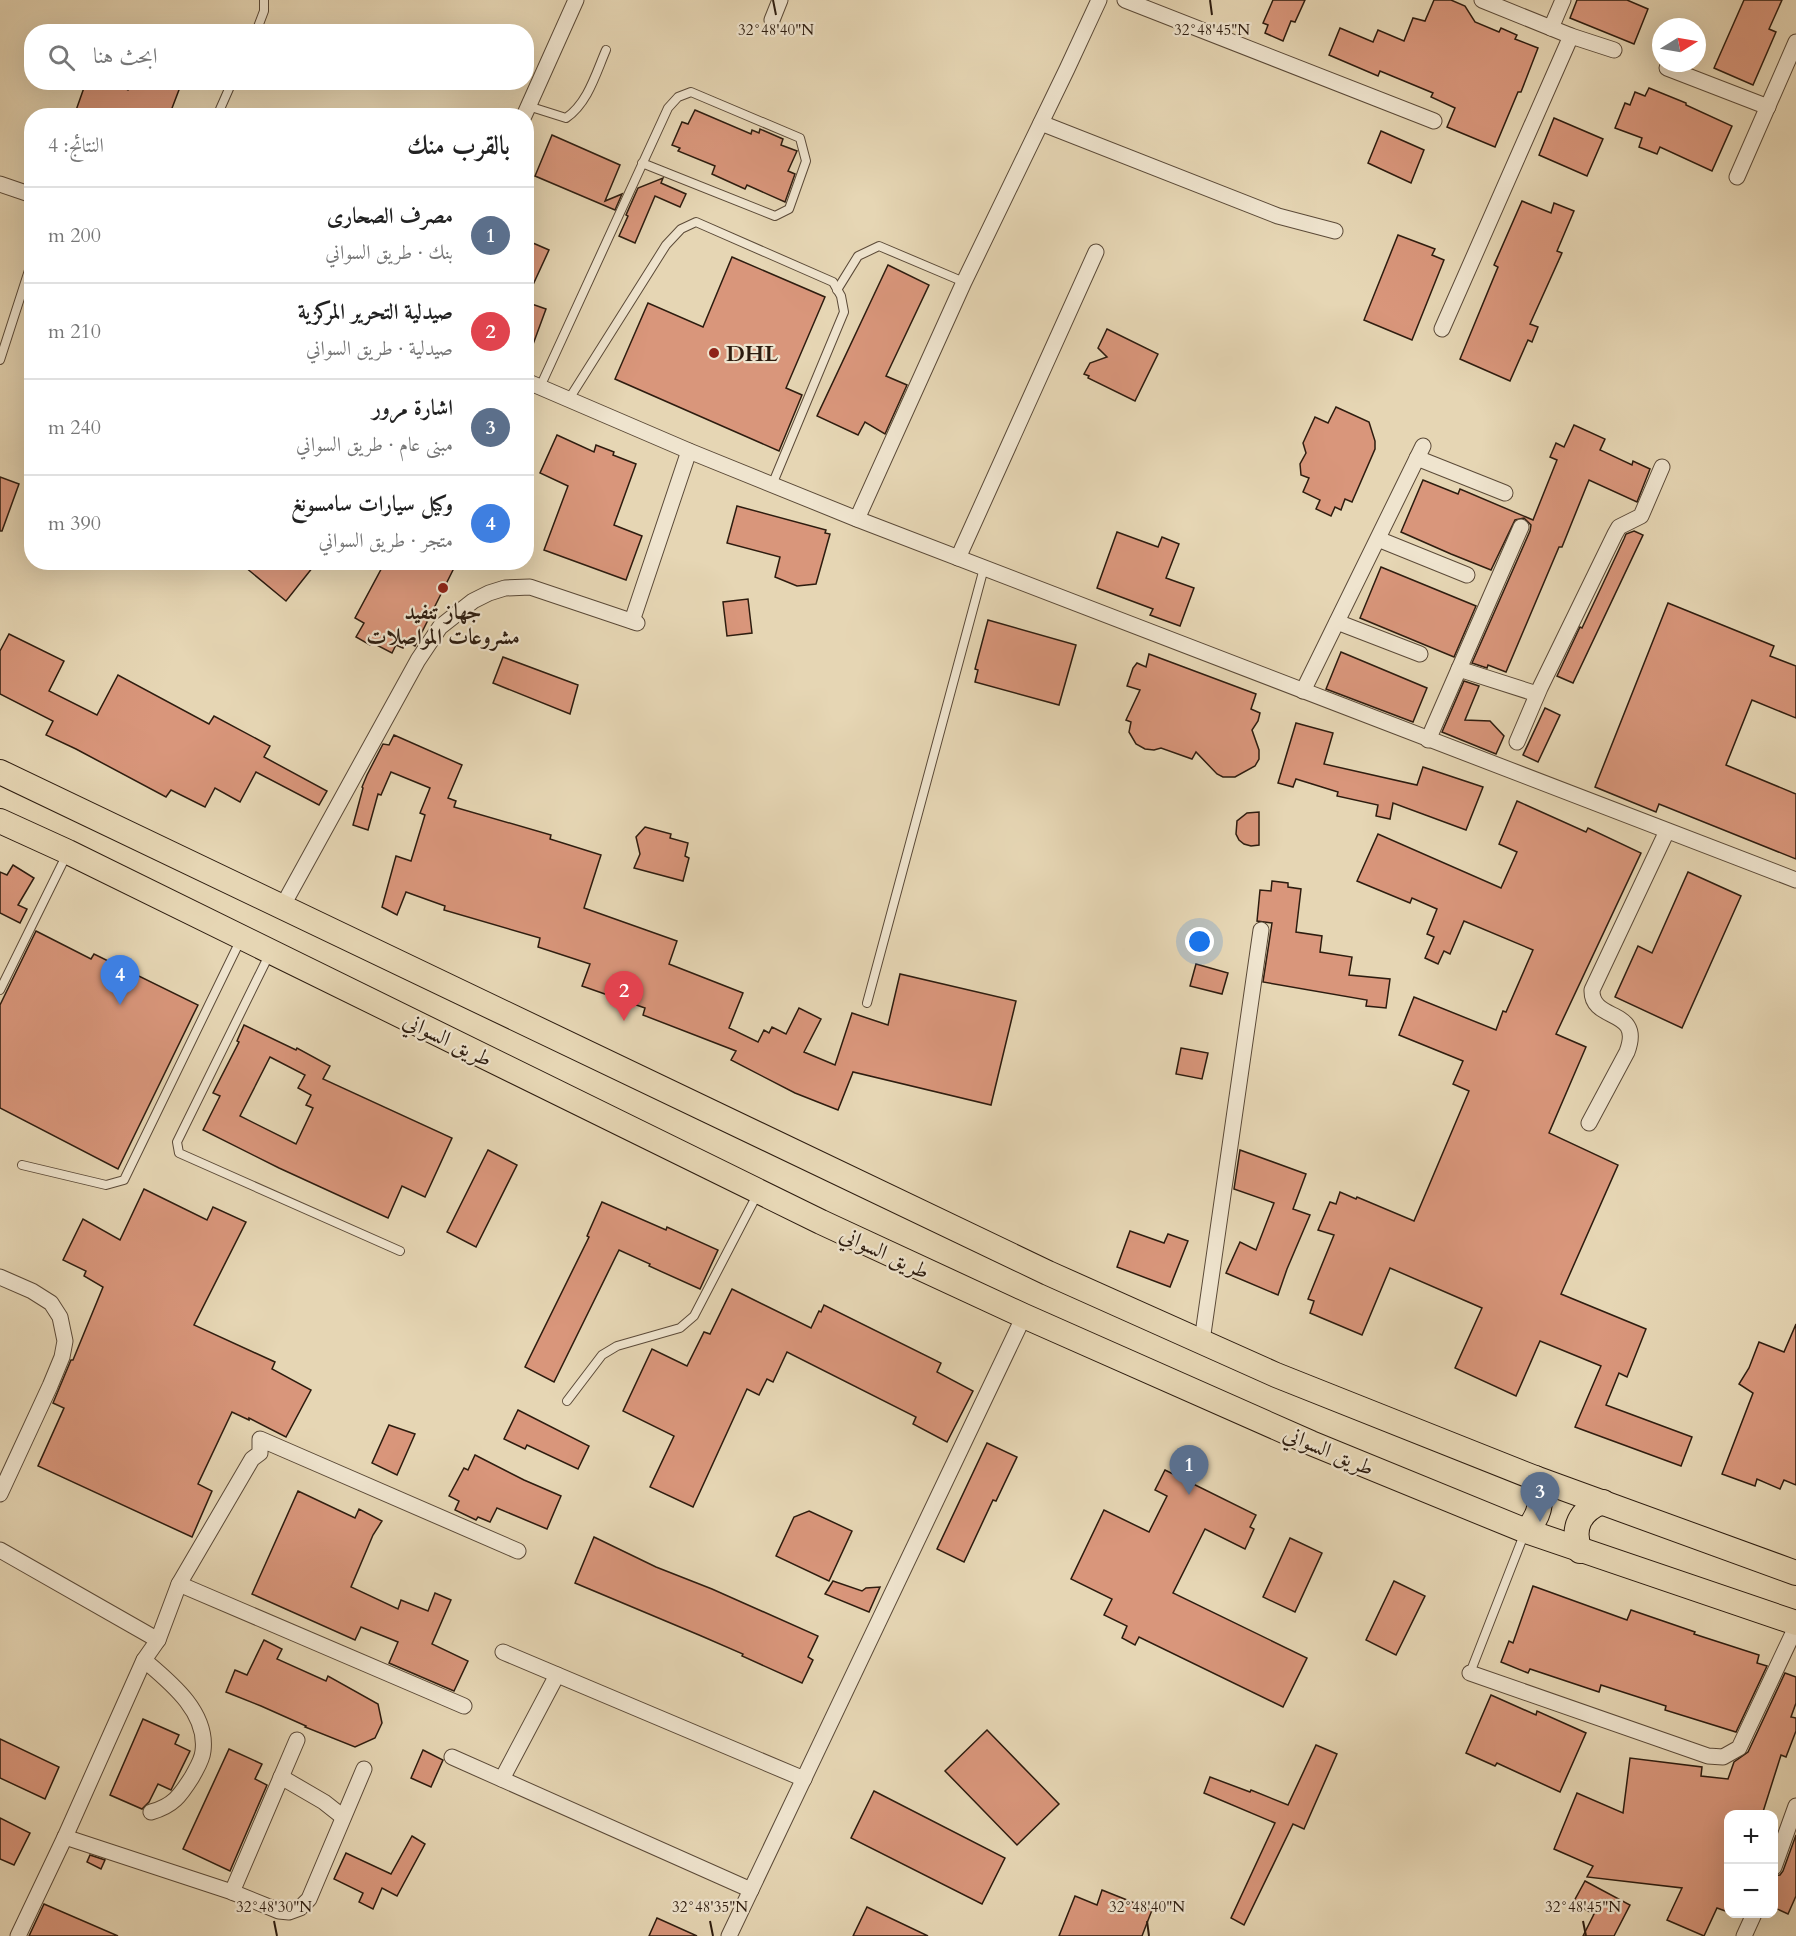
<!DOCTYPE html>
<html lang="ar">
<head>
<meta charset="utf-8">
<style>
	:root { --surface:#fff; --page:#f2f2f2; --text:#222; --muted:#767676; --line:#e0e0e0; --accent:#8f2418 }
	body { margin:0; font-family:Cardo,Amiri,serif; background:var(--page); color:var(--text); direction:rtl }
	.controls { position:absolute; right:18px; bottom:18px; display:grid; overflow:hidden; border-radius:12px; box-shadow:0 6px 24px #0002 }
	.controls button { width:54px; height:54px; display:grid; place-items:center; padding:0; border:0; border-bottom:2px solid var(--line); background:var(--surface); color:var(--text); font:30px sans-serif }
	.compass { position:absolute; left:1652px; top:18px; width:54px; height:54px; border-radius:50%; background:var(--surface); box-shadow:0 6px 24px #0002; rotate:79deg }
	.you { position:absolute; left:1200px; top:942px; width:21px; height:21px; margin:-15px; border:4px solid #fff; border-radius:50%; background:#1a73e8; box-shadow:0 0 0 9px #1a73e833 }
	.badge { display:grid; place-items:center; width:39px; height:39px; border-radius:50%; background:var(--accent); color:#fff; font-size:20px; font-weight:700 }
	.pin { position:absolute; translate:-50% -50px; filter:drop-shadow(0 2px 3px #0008) }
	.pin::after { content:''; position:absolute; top:32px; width:21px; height:18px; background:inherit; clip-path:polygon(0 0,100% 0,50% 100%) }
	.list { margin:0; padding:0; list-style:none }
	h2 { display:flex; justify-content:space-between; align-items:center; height:78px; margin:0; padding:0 24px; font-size:26px }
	h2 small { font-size:20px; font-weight:400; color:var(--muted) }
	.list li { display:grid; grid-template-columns:39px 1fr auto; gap:18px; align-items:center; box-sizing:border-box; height:96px; padding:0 24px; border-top:2px solid var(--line) }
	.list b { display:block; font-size:22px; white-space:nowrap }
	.list p { margin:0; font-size:20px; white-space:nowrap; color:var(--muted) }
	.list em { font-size:20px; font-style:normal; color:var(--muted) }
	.icon { flex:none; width:33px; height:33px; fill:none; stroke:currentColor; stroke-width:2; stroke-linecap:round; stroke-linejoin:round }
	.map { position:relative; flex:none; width:1796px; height:1936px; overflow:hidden; direction:ltr }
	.search { position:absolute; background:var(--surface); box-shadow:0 6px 24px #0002; left:24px; top:24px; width:510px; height:66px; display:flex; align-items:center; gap:15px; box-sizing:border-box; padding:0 21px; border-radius:24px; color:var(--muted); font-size:22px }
	.panel { position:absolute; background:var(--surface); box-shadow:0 6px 24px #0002; left:24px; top:108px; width:510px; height:462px; border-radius:24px; direction:rtl }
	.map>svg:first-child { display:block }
</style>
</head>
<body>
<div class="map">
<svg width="1796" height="1936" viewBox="0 0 1796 1936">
	<rect width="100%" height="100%" fill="#e6d6b4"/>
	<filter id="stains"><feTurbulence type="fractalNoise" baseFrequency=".00333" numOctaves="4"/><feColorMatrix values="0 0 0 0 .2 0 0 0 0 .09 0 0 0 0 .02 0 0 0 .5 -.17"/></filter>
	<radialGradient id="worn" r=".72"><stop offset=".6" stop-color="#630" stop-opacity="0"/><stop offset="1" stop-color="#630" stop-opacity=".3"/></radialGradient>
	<g fill="#d9967b" stroke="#2d1c0f" stroke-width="1.5" fill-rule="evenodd">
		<polygon points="1273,0 1305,0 1295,22 1291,21 1283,41 1265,33 1268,25 1263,23"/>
		<polygon points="1434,0 1451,0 1465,6 1475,22 1499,32 1501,28 1517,35 1515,39 1538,48 1521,92 1518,92 1495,147 1447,127 1455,108 1431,97 1433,93 1380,71 1378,76 1329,55 1340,28 1373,42 1378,30 1404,41 1413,18 1425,21"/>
		<polygon points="1577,0 1627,0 1648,9 1634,44 1570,18"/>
		<polygon points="1744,0 1782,0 1769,29 1776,32 1753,85 1714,68"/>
		<polygon points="86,82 103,88 108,82 113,82 128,90 132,82 182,82 169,116 74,116"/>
		<polygon points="1649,88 1686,103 1686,105 1732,126 1712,171 1660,147 1657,154 1639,147 1642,138 1615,128 1625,103 1630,105 1635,92 1645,96"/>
		<polygon points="695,110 751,134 752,130 759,133 760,129 783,139 781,145 797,151 788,171 795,174 785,202 747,185 745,189 712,174 715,166 678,151 680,148 672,145 682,122 688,124"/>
		<polygon points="1554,118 1603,139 1587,176 1539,155"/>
		<polygon points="1381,131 1424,150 1411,183 1368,163"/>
		<polygon points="552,135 620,165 605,201 622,194 615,210 535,176"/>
		<polygon points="663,178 661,183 686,194 680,207 655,196 635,243 619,236 628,216 626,215 638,188"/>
		<polygon points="1522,201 1551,213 1554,203 1574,211 1557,251 1562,253 1530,324 1538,327 1532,342 1528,340 1510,381 1460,359 1498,267 1494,265"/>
		<polygon points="1398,235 1435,249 1432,255 1444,260 1412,340 1364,320"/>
		<polygon points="526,240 549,250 526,300"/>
		<polygon points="732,257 825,297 786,388 802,395 779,451 615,379 648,303 703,327"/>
		<polygon points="888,265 929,285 886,376 907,385 885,434 865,422 858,435 817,416"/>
		<polygon points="526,302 546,309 528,358 526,358"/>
		<polygon points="1107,329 1158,354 1135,401 1088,378 1089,376 1084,374 1090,363 1107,357 1098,348"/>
		<polygon points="1336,407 1369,422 1375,441 1375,449 1352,502 1345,499 1341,510 1335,507 1331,516 1316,509 1320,500 1303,492 1309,478 1301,475 1300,464 1306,453 1303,443 1315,417 1328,423"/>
		<polygon points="1574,425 1605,439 1600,450 1632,465 1633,461 1650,469 1637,502 1589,480 1562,547 1559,547 1506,672 1488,665 1487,668 1472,663 1530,531 1531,525 1524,518 1515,520 1491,570 1451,554 1401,532 1423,480 1458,494 1460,489 1533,520 1557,460 1550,457 1556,443 1564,447"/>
		<polygon points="557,435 594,452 596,445 614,452 613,455 636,464 614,525 642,536 626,580 544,550 568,486 540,473"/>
		<polygon points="0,477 19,484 2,531 0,531"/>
		<polygon points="737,506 826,530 825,533 830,534 816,584 797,586 775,577 780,557 727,543"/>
		<polygon points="1634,531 1643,535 1573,683 1557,676 1580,627 1582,628 1624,539 1626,534"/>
		<polygon points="1117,532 1158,547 1162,537 1179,544 1166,578 1194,588 1180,626 1150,615 1153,609 1097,588"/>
		<polygon points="239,562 317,562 286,601"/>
		<polygon points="385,562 457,562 415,646 407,642 403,648 396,645 392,653 371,642 370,645 356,637 364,623 355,618"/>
		<polygon points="1381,567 1476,606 1454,657 1360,618"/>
		<polygon points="748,599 752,633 727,636 723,602"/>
		<polygon points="1668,603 1774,646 1770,656 1796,666 1796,718 1752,700 1726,765 1796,794 1796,859 1659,804 1656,812 1595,787"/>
		<polygon points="988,620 1076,645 1059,705 975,682 978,670 975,669"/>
		<polygon points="9,634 64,661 49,691 97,715 118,675 209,724 214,716 270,746 264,757 327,791 319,805 256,772 240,802 215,788 205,807 171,790 166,797 76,749 46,735 53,721 0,694 0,651"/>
		<polygon points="1341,652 1427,688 1413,722 1326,689"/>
		<polygon points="1149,654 1256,694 1251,709 1260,713 1258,721 1252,730 1259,750 1259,759 1255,766 1235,777 1223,777 1217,774 1196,752 1192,759 1161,748 1154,750 1145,749 1136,744 1129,732 1131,722 1126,720 1140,690 1127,686 1133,668 1137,663 1146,667"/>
		<polygon points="503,657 578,685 570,714 493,683"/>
		<polygon points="1464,681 1479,686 1465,720 1490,721 1504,736 1496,754 1442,732"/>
		<polygon points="1545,708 1560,715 1538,762 1523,755"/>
		<polygon points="1296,723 1333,733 1324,764 1417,785 1423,767 1483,787 1466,830 1393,803 1390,819 1376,816 1378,805 1337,796 1338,792 1296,779 1293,787 1278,783"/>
		<polygon points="394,735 462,765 448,798 456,801 454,807 551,835 550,839 601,855 584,908 677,941 669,964 743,993 729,1028 758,1042 764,1030 769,1033 772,1027 786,1034 799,1008 821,1019 804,1052 835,1065 852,1013 888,1025 900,974 1016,1001 991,1105 853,1072 838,1110 795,1093 731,1060 736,1051 643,1015 645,1008 582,986 590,964 538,947 540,938 444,910 445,906 406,892 397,915 382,907 396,856 411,861 425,815 420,813 430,788 391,772 381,795 378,794 368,830 353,825 363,788 362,787 367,775 383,744 389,745"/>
		<polygon points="1517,801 1586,832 1588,828 1641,853 1556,1034 1586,1047 1549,1133 1618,1165 1561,1294 1646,1329 1627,1377 1619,1373 1606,1405 1692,1437 1681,1466 1575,1427 1601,1366 1540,1341 1516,1396 1455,1368 1482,1308 1390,1268 1362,1335 1310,1313 1314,1301 1308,1299 1334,1235 1318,1230 1330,1202 1336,1204 1340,1192 1356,1199 1357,1197 1414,1221 1469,1091 1453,1084 1463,1061 1399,1035 1414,997 1496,1030 1503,1011 1506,1012 1533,950 1464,921 1450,954 1444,951 1438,964 1425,958 1434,937 1427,934 1437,909 1412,898 1410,903 1357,881 1378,834 1501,888 1517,852 1499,844"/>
		<polygon points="1259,812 1259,845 1251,846 1244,844 1239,840 1236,834 1237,821 1247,813"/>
		<polygon points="645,827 671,834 670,838 688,843 685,856 689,858 683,881 634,868 640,854 636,837"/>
		<polygon points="13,865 34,878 18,905 27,909 20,923 0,913 0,872 7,875"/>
		<polygon points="1688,872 1741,896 1682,1028 1615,997 1638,946 1652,953"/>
		<polygon points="1272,881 1288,883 1288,887 1301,889 1296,932 1322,936 1320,952 1352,957 1349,975 1390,979 1386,1008 1366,1006 1367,1000 1263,982 1272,923 1257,921 1260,890 1271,891"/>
		<polygon points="36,931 91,959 94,954 198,1005 118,1169 0,1108 0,1005"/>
		<polygon points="1196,964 1228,973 1222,994 1190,986"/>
		<path d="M244 1025 296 1050 297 1048 330 1066 323 1079 452 1138 425 1197 402 1186 388 1218 279 1168 203 1130 220 1096 213 1093 239 1042 237 1041ZM270 1057 305 1075 298 1088 311 1095 306 1105 313 1108 296 1144 240 1116Z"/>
		<polygon points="1181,1048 1208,1053 1202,1079 1176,1074"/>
		<polygon points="488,1150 517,1165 476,1247 447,1232"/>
		<polygon points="1240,1150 1306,1174 1293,1209 1310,1215 1287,1269 1278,1295 1226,1273 1240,1242 1256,1250 1274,1203 1234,1189"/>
		<polygon points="144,1189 207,1220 213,1207 246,1222 194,1325 275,1362 272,1369 311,1390 286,1437 249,1418 249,1420 232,1412 198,1484 212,1491 192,1537 38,1466 64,1408 53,1403 71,1360 73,1360 103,1287 84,1276 86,1271 63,1260 83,1219 120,1240"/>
		<polygon points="602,1202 666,1230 667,1227 718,1250 700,1289 649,1266 650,1264 619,1250 554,1382 525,1367 589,1237 587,1236"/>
		<polygon points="1130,1231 1164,1243 1168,1234 1188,1241 1170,1287 1117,1267"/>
		<polygon points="732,1289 811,1328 819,1311 821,1312 824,1305 941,1363 937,1372 973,1391 947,1442 913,1424 916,1417 787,1352 773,1382 767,1379 759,1395 747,1389 693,1507 650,1487 674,1436 623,1411 652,1349 687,1366 704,1332 710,1334"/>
		<polygon points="1796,1324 1796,1485 1784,1480 1780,1489 1757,1479 1755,1486 1722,1474 1753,1393 1739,1384 1749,1368 1759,1342 1784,1352"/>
		<polygon points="518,1410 589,1446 578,1469 527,1445 525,1449 504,1439"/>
		<polygon points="389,1425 415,1434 397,1475 372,1463"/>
		<polygon points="987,1443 1017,1457 996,1501 993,1500 964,1562 937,1549"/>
		<polygon points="475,1455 524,1480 561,1496 547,1529 497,1508 490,1522 478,1517 476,1520 455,1510 459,1501 449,1496 464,1468 468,1470"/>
		<polygon points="1165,1470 1256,1515 1250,1527 1254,1529 1245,1549 1205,1529 1173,1593 1307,1658 1283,1707 1139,1637 1135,1645 1122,1638 1127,1626 1104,1615 1112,1599 1071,1579 1104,1510 1149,1532 1167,1496 1155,1490"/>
		<polygon points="298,1491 355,1518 359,1509 382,1521 373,1535 351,1587 398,1609 401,1600 428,1611 435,1593 451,1600 432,1644 468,1661 454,1691 389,1663 398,1642 361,1627 355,1640 252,1594"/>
		<polygon points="809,1511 852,1531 829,1581 776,1556 794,1517"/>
		<polygon points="594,1537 656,1567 712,1589 818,1636 808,1657 813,1660 802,1683 742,1656 743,1654 699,1635 575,1583"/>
		<polygon points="1290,1538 1322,1553 1295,1612 1263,1597"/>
		<polygon points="833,1581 862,1591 866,1588 880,1587 869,1612 825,1594"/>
		<polygon points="1394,1581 1425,1596 1396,1655 1366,1640"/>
		<polygon points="1533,1586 1627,1620 1631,1610 1695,1632 1694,1634 1759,1655 1757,1663 1767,1666 1736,1732 1665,1710 1666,1706 1601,1685 1599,1692 1530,1669 1528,1673 1501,1662 1509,1641 1513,1643"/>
		<polygon points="264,1640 282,1649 277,1659 326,1681 328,1676 378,1704 382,1723 375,1738 355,1747 305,1727 306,1726 261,1706 226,1692 235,1670 247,1675"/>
		<polygon points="1785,1673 1796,1677 1796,1703 1791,1717 1796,1718 1796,1731 1786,1757 1781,1755 1762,1815 1728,1815 1728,1912 1717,1908 1704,1936 1667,1920 1682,1888 1587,1877 1593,1866 1554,1849 1577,1793 1623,1813 1630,1758 1702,1767 1701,1776 1728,1779 1734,1762 1748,1752"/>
		<polygon points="1491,1695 1536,1715 1537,1711 1586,1733 1560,1792 1497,1763 1495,1766 1466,1753"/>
		<polygon points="143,1719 179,1735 175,1744 190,1751 172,1788 171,1790 158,1784 149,1802 142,1809 110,1795"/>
		<polygon points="987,1730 1059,1804 1017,1845 945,1771"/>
		<polygon points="0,1739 59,1767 45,1799 0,1778"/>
		<polygon points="1316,1745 1337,1754 1304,1829 1293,1824 1244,1925 1231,1918 1275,1823 1204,1793 1210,1777 1250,1792 1251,1790 1288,1805"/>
		<polygon points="229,1749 262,1764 255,1779 267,1785 230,1871 183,1849"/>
		<polygon points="423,1750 443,1760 431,1787 411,1778"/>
		<polygon points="874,1791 1005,1858 982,1904 851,1838"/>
		<polygon points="0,1818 30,1833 14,1865 0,1859"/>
		<polygon points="1796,1835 1796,1896 1788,1914 1773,1907 1773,1876 1780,1875 1783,1871"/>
		<polygon points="412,1836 425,1844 397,1896 382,1888 373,1909 359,1902 363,1893 334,1879 346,1853 391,1874"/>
		<polygon points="90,1855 105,1860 101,1869 87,1862"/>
		<polygon points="1585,1881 1630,1905 1614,1936 1583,1936 1594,1914 1573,1903"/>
		<polygon points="1102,1890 1152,1910 1142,1936 1059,1936 1075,1896 1097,1905"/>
		<polygon points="44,1904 118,1936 29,1936"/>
		<polygon points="867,1907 928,1936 853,1936"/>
		<polygon points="657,1918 697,1936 649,1936"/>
	</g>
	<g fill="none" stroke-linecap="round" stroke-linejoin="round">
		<g stroke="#5b4a38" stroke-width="10">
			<g id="service">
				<polyline points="256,32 264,11 264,0"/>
				<path d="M528 106 566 118C588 103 596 73 606 50"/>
				<polyline points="217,116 232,82"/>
				<polyline points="837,290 858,256 879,246 964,282"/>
				<polyline points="0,360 32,261"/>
				<polyline points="540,387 668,108 678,97 691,92 800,138 806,161 789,209 775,216 642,163"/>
				<polyline points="569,399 666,245 681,229 696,222 833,282 841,296 844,312 772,485"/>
				<polyline points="269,955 177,1142 179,1153 400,1251"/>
				<polyline points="0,990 66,856"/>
				<polyline points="867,1003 984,568"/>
				<polyline points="22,1165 106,1185 124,1180 240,941"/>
				<polyline points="567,1401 602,1355 617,1346 680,1328 694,1316 758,1193"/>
				<polyline points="1470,1673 1525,1532"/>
			</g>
		</g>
		<g stroke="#5b4a38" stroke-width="17">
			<g id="minor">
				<polyline points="1125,0 1434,121"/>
				<polyline points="1482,0 1571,36 1614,50"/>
				<polyline points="772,20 780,0"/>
				<polyline points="1551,28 1563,0"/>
				<polyline points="1667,68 1768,107"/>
				<polyline points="524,116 576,0"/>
				<polyline points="1041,123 1278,216 1335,231"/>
				<polyline points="1737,177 1796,42"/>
				<polyline points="0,184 32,195"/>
				<polyline points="1442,329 1571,36"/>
				<polyline points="526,381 689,451 857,519 1796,880"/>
				<polyline points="1417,458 1505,493"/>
				<polyline points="857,519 964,282 1067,69 1099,0"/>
				<polyline points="1378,539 1467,575"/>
				<polyline points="958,558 1096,252"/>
				<polyline points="632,621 689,451"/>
				<polyline points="1337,622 1420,654"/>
				<polyline points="1459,669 1537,694"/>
				<polyline points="1303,691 1423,446"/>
				<polyline points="1428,740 1521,527"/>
				<polyline points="1517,742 1540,688 1615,534 1619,527 1641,516 1662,467"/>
				<polyline points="282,907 418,660 440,627 473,601 489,593 505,588 530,587 637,623"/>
				<path d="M1589 1123 1627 1052C1644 1007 1591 1023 1592 990L1667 831"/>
				<polyline points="0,1277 32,1291 51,1303 60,1317 65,1341 62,1357 50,1386 0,1494"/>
				<polyline points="1202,1341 1261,930"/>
				<polyline points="0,1550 158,1640"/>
				<polyline points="179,1584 464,1706"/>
				<polyline points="503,1652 804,1779"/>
				<path d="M144 1660C170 1682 208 1712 203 1751 202 1761 196 1769 192 1777 180 1796 173 1806 151 1812"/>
				<polyline points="1470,1673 1708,1756 1723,1757 1739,1748 1796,1627"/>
				<polyline points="452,1757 751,1890"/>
				<polyline points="281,1777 324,1802 343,1817"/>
				<polyline points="502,1779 557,1675"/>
				<polyline points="65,1837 232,1892 279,1911 289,1912 300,1908 309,1899 364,1769"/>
				<polyline points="1774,1867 1796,1806"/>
				<polyline points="232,1892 297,1740"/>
				<polyline points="18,1936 65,1837 144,1660 158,1640 179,1584 252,1459 260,1453 260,1439 518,1551"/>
				<polyline points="729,1936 1024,1316"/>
				<polyline points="1744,1936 1754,1914"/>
			</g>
		</g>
		<g stroke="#2d1c0f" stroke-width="26">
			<g id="trunk">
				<polyline points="0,772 1048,1273 1276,1375 1535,1478 1796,1573"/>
				<polyline points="0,821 68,852 821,1222 1024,1316 1311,1443 1526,1531 1796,1623"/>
				<path d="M1526 1531C1541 1515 1544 1498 1535 1478"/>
				<path d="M1580 1551C1571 1528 1580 1510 1603 1502"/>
			</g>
		</g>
		<use href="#service" stroke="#efe4ce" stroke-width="8"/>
		<use href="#minor" stroke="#efe4ce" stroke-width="15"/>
		<use href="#trunk" stroke="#e6d6b4" stroke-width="24"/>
	</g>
	<path fill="none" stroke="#2d1c0f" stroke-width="2" d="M773 0 776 15M1210 0 1212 15M274 1921 277 1936M710 1921 713 1936M1147 1921 1149 1936M1583 1921 1586 1936"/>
	<g fill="#8f2418" stroke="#efe4ce" stroke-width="2">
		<circle cx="714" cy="353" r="6"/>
		<circle cx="443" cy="588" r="6"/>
	</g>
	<g text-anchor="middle" stroke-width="4.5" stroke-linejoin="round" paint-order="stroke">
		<g font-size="22" font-weight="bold" fill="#2d1c0f" stroke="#efe4ce" text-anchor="start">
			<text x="726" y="361">DHL</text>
			<text x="443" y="619" text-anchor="middle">جهاز تنفيد<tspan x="443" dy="25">مشروعات المواصلات</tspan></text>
		</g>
		<g font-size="22" fill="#2d1c0f" stroke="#efe4ce">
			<text transform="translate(448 1039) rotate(26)" y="8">طريق السواني</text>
			<text transform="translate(885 1252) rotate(25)" y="8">طريق السواني</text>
			<text transform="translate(1329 1450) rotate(23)" y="8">طريق السواني</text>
		</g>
	</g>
	<g font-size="15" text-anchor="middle" fill="#2d1c0f" stroke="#efe4ce" stroke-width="4.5" stroke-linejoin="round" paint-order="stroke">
		<text x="776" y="35">32°48'40"N</text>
		<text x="1212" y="35">32°48'45"N</text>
		<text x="274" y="1912">32°48'30"N</text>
		<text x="710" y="1912">32°48'35"N</text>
		<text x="1147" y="1912">32°48'40"N</text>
		<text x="1583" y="1912">32°48'45"N</text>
	</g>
	<rect width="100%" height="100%" filter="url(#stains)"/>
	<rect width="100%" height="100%" fill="url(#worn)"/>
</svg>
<div class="controls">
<button>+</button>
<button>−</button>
</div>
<svg class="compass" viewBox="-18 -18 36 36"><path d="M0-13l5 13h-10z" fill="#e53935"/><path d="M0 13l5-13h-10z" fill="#767676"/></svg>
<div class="you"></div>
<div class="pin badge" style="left:1189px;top:1495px;background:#5c6f8a">1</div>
<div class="pin badge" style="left:624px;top:1021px;background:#e0444e">2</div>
<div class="pin badge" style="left:1540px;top:1522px;background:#5c6f8a">3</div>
<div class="pin badge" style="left:120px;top:1005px;background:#3f7fe0">4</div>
<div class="search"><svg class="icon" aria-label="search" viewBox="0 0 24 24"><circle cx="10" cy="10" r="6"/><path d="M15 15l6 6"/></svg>ابحث هنا</div>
<section class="panel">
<h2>بالقرب منك<small>النتائج: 4</small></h2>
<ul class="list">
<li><span class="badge" style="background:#5c6f8a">1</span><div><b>مصرف الصحارى</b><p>بنك · طريق السواني</p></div><em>200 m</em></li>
<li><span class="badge" style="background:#e0444e">2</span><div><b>صيدلية التحرير المركزية</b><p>صيدلية · طريق السواني</p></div><em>210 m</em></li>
<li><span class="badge" style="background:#5c6f8a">3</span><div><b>اشارة مرور</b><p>مبنى عام · طريق السواني</p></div><em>240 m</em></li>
<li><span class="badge" style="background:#3f7fe0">4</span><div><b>وكيل سيارات سامسونغ</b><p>متجر · طريق السواني</p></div><em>390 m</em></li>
</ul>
</section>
</div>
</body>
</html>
